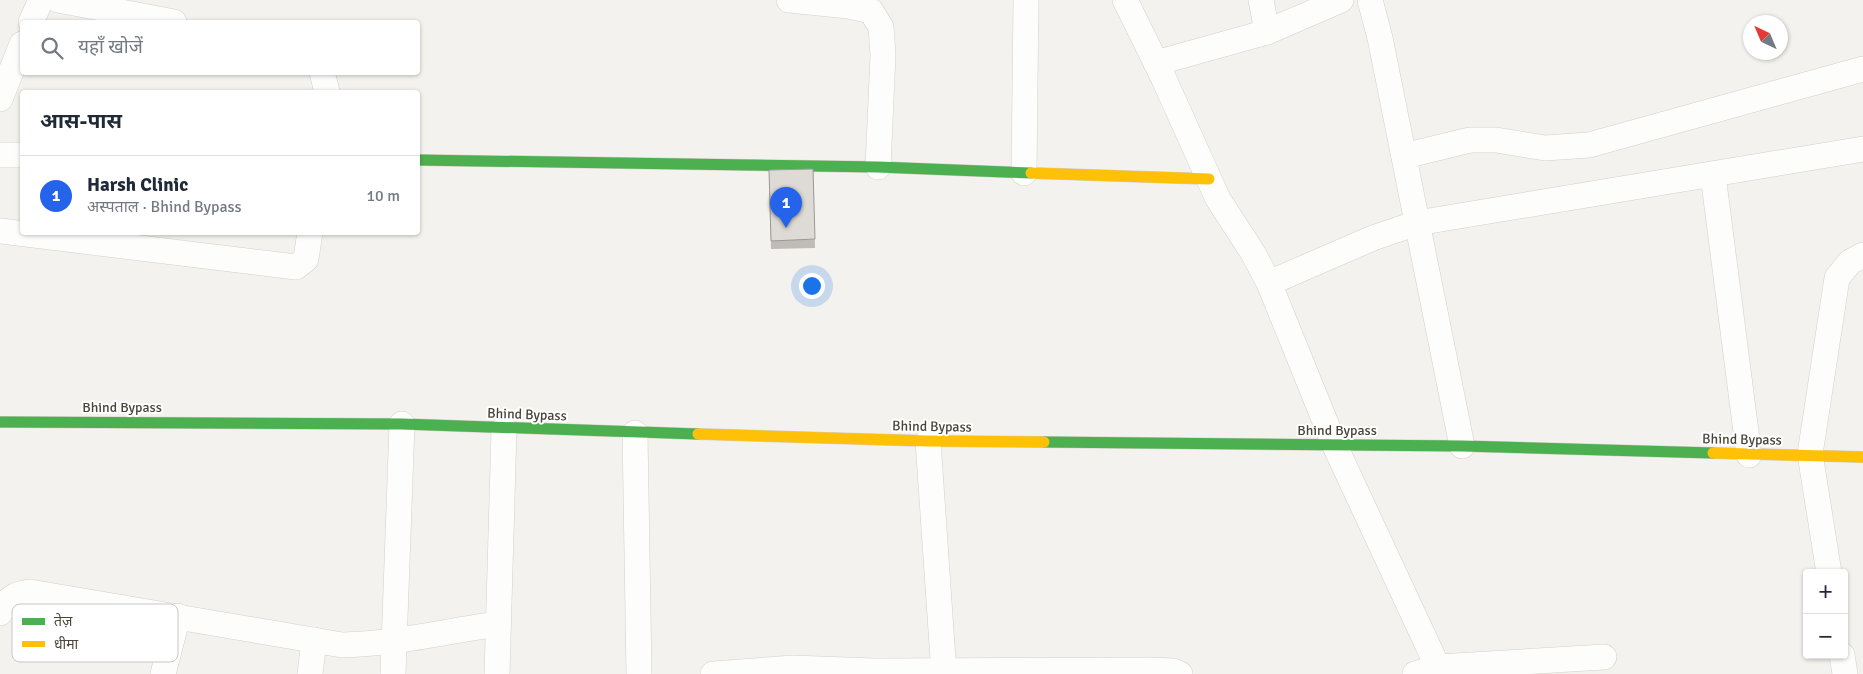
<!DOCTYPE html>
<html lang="hi">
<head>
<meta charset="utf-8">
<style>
	:root { --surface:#fff; --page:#f6f6f7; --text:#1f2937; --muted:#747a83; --line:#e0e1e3; --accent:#2563eb }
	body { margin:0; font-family:Signika,"Noto Sans Devanagari",sans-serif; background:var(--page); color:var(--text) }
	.controls { position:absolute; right:15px; bottom:15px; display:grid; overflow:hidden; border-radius:5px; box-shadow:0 1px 4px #0004 }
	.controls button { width:45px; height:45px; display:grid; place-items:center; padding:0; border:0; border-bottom:1px solid var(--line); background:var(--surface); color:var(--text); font:25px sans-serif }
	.compass { position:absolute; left:1743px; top:15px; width:45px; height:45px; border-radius:50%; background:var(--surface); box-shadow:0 1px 4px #0004; rotate:316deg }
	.you { position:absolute; left:811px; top:285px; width:18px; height:18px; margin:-12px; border:4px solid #fff; border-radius:50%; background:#1a73e8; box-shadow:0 0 0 8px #1a73e833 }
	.badge { display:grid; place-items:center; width:32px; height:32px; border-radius:50%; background:var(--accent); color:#fff; font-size:16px; font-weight:700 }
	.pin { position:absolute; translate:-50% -41px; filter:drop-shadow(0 1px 2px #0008) }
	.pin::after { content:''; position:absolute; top:26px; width:18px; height:15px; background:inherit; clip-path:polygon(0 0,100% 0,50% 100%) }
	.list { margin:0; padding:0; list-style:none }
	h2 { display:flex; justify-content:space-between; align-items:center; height:65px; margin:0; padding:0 20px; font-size:21px }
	h2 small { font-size:16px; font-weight:400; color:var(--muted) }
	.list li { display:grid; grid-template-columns:32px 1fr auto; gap:15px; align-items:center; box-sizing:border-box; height:80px; padding:0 20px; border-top:1px solid var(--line) }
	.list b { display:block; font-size:19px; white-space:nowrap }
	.list p { margin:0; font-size:16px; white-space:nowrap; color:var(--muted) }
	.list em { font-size:16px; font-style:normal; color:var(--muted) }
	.icon { flex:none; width:28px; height:28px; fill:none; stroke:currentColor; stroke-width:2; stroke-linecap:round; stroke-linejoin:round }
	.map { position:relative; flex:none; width:1863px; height:674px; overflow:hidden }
	.search { position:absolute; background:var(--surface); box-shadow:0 1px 4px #0004; left:20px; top:20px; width:400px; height:55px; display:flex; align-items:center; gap:12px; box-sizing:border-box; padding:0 18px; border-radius:5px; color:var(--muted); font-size:19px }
	.panel { position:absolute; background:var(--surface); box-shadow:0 1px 4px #0004; left:20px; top:90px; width:400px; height:145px; border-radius:5px }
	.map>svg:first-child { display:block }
</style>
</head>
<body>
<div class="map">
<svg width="1863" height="674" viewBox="0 0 1863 674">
	<rect width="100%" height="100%" fill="#f4f2ee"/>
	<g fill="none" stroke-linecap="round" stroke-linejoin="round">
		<g stroke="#d2d0cb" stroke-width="26">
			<g id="street">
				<polyline points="58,0 174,22"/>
				<polyline points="789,0 849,6 871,11 881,27 883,55 878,167"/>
				<polyline points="1125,0 1163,77 1218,199 1253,253 1269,283 1335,446 1441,674"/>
				<polyline points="1261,0 1267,32"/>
				<polyline points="1370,0 1380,38 1462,446"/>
				<polyline points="31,22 41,0"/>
				<polyline points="1156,63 1267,32 1341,0"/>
				<polyline points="322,72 327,92"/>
				<polyline points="0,99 22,44"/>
				<polyline points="0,155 22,155"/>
				<polyline points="1404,156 1470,140 1496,140 1545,148 1589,145 1863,69"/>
				<polyline points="1024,173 1026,0"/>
				<polyline points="1713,175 1749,455"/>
				<polyline points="0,231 296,267 306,259 310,232"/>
				<polyline points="1269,283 1373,238 1417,223 1863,149"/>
				<polyline points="635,433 639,674"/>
				<polyline points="928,441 944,674"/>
				<polyline points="1829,573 1810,454 1837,278 1850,262 1863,255"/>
				<path d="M0 613C7 598 15 594 30 592L342 645C395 644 446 631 498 624"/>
				<polyline points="1842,655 1845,674"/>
				<polyline points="163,674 178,616"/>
				<polyline points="310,674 314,640"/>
				<polyline points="393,674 402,424"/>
				<polyline points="497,674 504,429"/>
				<polyline points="713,674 793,668 874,671 1149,670 1173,671 1180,674"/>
				<polyline points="1415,674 1438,667 1604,657"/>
			</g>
		</g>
		<g stroke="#d3cfc5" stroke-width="12">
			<g id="fast">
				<polyline points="418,160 878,167 1031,173"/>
				<polyline points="0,422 402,424 698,434"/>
				<polyline points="1044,442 1462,446 1713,453"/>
			</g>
		</g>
		<g stroke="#d3cfc5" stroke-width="12">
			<g id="slow">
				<polyline points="1031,173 1209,179"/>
				<polyline points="698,434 928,441 1044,442"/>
				<polyline points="1713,453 1863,457"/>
			</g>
		</g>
		<use href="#street" stroke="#fdfdfc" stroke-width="25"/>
		<use href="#fast" stroke="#4caf50" stroke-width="11"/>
		<use href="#slow" stroke="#ffc107" stroke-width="11"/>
	</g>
	<polygon fill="#bfbcb8" points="813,169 815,248 771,249 769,170"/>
	<polygon fill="#dedbd6" stroke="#9b9996" points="813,169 815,239 771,241 769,170"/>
	<g text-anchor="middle" stroke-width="4" stroke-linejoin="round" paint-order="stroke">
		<g font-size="14" fill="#4b4439" stroke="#fff">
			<text x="122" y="412">Bhind Bypass</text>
			<text transform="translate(527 414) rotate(2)" y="5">Bhind Bypass</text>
			<text transform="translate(932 426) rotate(1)" y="5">Bhind Bypass</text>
			<text x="1337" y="435">Bhind Bypass</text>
			<text transform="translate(1742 439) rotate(1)" y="5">Bhind Bypass</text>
		</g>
	</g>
	<rect x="12" y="604" width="166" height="58" rx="8" fill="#fff" stroke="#c9c7c4" stroke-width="1"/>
	<rect x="22" y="618" width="23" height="7" fill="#4caf50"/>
	<rect x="22" y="641" width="23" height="6" fill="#ffc107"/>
	<g font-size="14" fill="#4b4439">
		<text x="54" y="626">तेज़</text>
		<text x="54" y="649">धीमा</text>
	</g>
</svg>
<div class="controls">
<button>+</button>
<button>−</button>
</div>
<svg class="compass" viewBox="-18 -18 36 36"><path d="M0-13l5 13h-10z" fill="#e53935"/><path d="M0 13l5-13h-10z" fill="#747a83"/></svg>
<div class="you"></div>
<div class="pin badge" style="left:786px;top:228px">1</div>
<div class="search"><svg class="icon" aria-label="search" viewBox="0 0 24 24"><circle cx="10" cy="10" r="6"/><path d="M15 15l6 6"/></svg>यहाँ खोजें</div>
<section class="panel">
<h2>आस-पास<small></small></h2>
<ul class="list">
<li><span class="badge">1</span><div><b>Harsh Clinic</b><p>अस्पताल · Bhind Bypass</p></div><em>10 m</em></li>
</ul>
</section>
</div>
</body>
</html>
